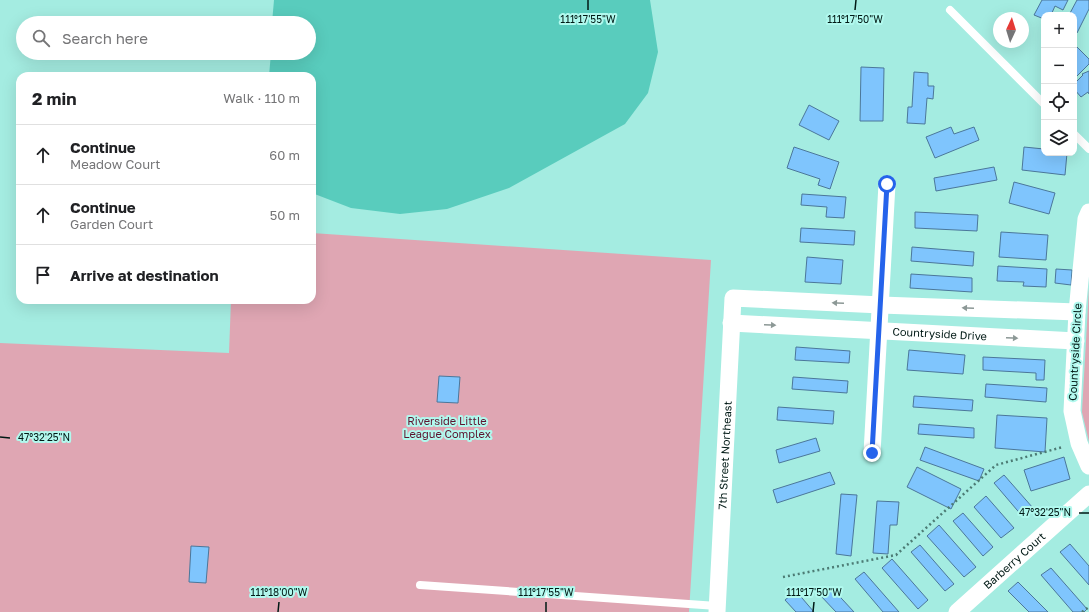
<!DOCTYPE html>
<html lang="en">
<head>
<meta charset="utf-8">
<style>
	:root { --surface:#fff; --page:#f2f2f2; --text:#202124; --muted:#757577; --line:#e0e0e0 }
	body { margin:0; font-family:"Golos Text",sans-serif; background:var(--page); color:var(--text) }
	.controls { position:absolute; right:12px; top:12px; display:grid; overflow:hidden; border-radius:8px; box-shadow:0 4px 16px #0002 }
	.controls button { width:36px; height:36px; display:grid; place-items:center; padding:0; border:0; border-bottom:1px solid var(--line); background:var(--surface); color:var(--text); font:20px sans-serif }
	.compass { position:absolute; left:993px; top:12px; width:36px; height:36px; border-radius:50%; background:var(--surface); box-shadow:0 4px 16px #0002; rotate:4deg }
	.stop { position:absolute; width:12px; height:12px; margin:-9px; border:3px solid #2563eb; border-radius:50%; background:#fff }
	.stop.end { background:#2563eb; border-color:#fff; box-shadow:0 1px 4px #0008 }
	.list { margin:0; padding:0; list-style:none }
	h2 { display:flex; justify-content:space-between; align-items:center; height:52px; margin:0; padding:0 16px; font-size:17px }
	h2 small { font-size:13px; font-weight:400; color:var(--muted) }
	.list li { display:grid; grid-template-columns:26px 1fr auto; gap:12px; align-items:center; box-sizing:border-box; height:60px; padding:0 16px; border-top:1px solid var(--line) }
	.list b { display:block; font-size:15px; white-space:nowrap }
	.list p { margin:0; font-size:13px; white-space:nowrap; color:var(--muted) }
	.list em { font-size:13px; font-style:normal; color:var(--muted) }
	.icon { flex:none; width:22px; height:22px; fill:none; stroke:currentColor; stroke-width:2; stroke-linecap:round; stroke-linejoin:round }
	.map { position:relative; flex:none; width:1089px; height:612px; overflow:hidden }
	.search { position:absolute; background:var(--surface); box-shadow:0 4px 16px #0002; left:16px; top:16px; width:300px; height:44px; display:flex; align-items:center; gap:10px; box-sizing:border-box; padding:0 14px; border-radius:22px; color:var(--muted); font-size:15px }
	.panel { position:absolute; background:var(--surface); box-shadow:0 4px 16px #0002; left:16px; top:72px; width:300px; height:232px; border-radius:12px }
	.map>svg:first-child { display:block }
</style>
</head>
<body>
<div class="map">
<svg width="1089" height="612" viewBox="0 0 1089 612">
	<rect width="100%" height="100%" fill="#a4ece1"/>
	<g fill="#dfa6b3">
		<polygon points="312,233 711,260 689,612 0,612 0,343 229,353 231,300 312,300"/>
		<polygon points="1089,288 1089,442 1082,412"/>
	</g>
	<polygon fill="#59ccbd" points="274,0 650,0 658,52 648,93 625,124 509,188 447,209 400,214 351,208 312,193 312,76 269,76 271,53 309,53 309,23 272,23"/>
	<g fill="#7fc5fd" stroke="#4b779a">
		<polygon points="1042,0 1068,0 1063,10 1055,6 1051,15 1044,15 1044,19 1034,15"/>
		<polygon points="1077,0 1089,0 1089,9 1077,33 1074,32 1074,15 1069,15"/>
		<polygon points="1075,45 1089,59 1089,64 1074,79 1074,46"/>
		<polygon points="861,67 884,68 883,121 860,121"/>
		<polygon points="1089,71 1089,94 1088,92 1081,97 1074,89 1074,84 1083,75 1082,74"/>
		<polygon points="914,72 928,73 928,86 934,86 933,99 927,98 925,124 907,123 908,107 912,107"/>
		<polygon points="809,105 839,121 829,140 799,125"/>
		<polygon points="951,127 954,134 974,127 979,140 935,158 926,137"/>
		<polygon points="794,147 839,162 830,189 818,185 820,179 787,168"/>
		<polygon points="1024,147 1044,149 1044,153 1067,153 1065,175 1022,170"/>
		<polygon points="994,167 997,180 936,191 934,178"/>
		<polygon points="1014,182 1055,193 1049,214 1009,203"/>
		<polygon points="802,194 846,197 844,218 826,217 827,207 801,205"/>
		<polygon points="915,212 978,215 977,231 915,228"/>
		<polygon points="801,228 855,231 854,245 800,242"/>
		<polygon points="1001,232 1048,235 1046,260 999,257"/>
		<polygon points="912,247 974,252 973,266 911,261"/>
		<polygon points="807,257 843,260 841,284 805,282"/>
		<polygon points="998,266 1047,269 1046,287 1023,286 1024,282 997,281"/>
		<polygon points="1056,269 1072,270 1071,285 1055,283"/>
		<polygon points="911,274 972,278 972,292 910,288"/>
		<polygon points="796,347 850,351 849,363 795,360"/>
		<polygon points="909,350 965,355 963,374 907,370"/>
		<polygon points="983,357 1045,360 1044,380 1036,380 1036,373 983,370"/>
		<polygon points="439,376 460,377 458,403 437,402"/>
		<polygon points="793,377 848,381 847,393 792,389"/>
		<polygon points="986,384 1047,388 1046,402 985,397"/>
		<polygon points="914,396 973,400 972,411 913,407"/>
		<polygon points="778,407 834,411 833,424 777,420"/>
		<polygon points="997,415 1047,418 1045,452 995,448"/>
		<polygon points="919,424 974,428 974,438 918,434"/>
		<polygon points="816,438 820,451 779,463 776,450"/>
		<polygon points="925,447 984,469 979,481 920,460"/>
		<polygon points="1064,457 1070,479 1031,491 1024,470"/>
		<polygon points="917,467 961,489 951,509 907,487"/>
		<polygon points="830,472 835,484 777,503 773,490"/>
		<polygon points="1004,475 1033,508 1023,517 994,483"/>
		<polygon points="841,494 857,495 851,556 836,554"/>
		<polygon points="986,496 1014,528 1001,538 974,507"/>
		<polygon points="877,501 899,502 897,525 890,525 888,554 873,553"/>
		<polygon points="963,513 993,547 983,556 953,521"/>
		<polygon points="939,525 976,567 964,577 927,536"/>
		<polygon points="1070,544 1089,566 1089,585 1060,552"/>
		<polygon points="920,545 954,584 945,591 911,552"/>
		<polygon points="191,546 209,547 206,583 189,582"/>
		<polygon points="892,559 928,600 918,609 882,568"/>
		<polygon points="1051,568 1087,609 1084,612 1073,612 1041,575"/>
		<polygon points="864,572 899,612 883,612 855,579"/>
		<polygon points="1018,582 1048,612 1029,612 1008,591"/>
		<polygon points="830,586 854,612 836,612 820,595"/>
		<polygon points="796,591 814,612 796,612 785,600"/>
	</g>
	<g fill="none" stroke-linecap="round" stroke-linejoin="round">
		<g stroke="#4c7b74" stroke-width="2.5" stroke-dasharray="2 3" stroke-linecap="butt">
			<polyline points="783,577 896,555 996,465 1063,447"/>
			<polyline points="1082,612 1089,607"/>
		</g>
		<g stroke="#fff" stroke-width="8">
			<polyline points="950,10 1044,104"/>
			<polyline points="1074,134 1089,149"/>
			<polyline points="420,585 717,606"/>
		</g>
		<g stroke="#fff" stroke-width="17">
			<polyline points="1089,212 1086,219 1077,312 1072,411 1079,443 1089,466"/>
			<path id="s1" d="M731 323 1076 341"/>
			<polyline points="872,453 887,184"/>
			<path id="s2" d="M717 612 733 298 881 305 1077 312"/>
			<path id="s3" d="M957 612 1089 494"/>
		</g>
	</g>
	<defs><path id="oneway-solid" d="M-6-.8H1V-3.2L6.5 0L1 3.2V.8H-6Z"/></defs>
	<g fill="#8c9896">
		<use href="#oneway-solid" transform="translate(838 303) rotate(-177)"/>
		<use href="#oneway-solid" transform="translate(968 308) rotate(-178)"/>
		<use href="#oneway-solid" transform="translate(770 325) rotate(3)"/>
		<use href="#oneway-solid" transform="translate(1012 338) rotate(3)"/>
	</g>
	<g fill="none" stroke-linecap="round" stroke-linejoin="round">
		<polyline stroke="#2563eb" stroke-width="5" points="872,453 887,184"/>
	</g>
	<path fill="none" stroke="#001915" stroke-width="1.5" d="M588 10V0M855 10 856 0M0 437 10 438M1079 513H1089M278 612 279 602M546 612V602M813 612 814 602"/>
	<g text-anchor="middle" stroke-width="4" stroke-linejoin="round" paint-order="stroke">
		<g font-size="11" fill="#001915" stroke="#b1f9ee">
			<text dy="4" stroke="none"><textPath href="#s1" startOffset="209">Countryside Drive</textPath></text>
			<text transform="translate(1075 352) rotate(-87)" y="4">Countryside Circle</text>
			<text dy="4" stroke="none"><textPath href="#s2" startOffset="157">7th Street Northeast</textPath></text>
			<text dy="4" stroke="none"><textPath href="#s3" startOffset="77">Barberry Court</textPath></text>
		</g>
		<g font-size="11" fill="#5e132e" stroke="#b1f9ee">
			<text x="447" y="425">Riverside Little<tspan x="447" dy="13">League Complex</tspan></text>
		</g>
	</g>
	<g font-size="10" text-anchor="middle" fill="#001915" stroke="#b1f9ee" stroke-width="4" stroke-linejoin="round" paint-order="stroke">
		<text x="588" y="23">111°17'55"W</text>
		<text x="855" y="23">111°17'50"W</text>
		<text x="44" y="441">47°32'25"N</text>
		<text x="1045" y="516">47°32'25"N</text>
		<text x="279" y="596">111°18'00"W</text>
		<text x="546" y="596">111°17'55"W</text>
		<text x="814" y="596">111°17'50"W</text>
	</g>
</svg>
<div class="controls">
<button>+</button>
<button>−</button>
<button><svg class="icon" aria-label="locate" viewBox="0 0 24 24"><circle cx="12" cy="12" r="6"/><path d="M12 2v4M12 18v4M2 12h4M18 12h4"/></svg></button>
<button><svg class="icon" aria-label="layers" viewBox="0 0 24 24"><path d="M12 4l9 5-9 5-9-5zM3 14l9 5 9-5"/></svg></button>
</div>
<svg class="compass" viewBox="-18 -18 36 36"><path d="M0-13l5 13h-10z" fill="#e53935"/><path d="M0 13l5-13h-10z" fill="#757577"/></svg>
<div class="stop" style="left:887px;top:184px"></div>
<div class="stop end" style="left:872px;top:453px"></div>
<div class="search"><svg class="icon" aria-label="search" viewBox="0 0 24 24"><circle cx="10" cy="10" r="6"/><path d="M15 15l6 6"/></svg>Search here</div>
<section class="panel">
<h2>2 min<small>Walk · 110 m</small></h2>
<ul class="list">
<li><svg class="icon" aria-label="ahead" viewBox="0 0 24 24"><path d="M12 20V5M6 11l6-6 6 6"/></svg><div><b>Continue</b><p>Meadow Court</p></div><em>60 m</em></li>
<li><svg class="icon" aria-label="ahead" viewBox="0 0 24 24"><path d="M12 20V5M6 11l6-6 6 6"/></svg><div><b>Continue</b><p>Garden Court</p></div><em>50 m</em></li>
<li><svg class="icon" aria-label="arrive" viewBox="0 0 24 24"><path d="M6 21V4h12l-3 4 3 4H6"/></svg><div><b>Arrive at destination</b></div></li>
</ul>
</section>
</div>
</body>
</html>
